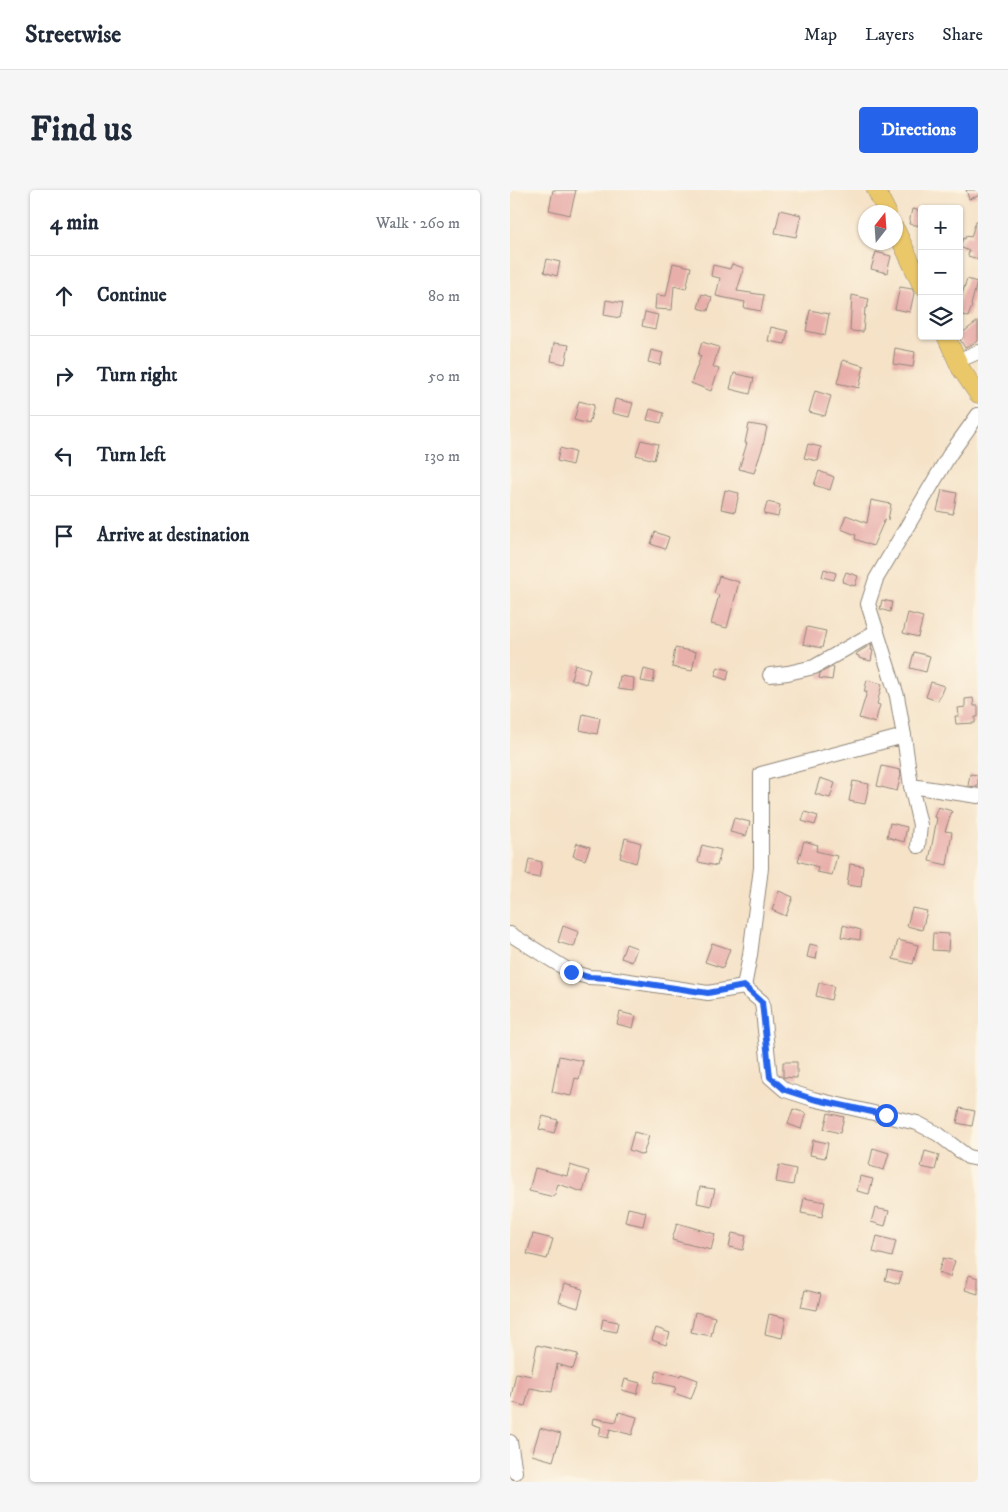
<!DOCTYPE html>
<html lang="en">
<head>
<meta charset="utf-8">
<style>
	:root { --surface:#fff; --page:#f6f6f7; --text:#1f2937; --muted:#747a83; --line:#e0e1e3; --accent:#2563eb }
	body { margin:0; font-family:"IM FELL DW Pica",serif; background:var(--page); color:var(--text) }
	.controls { position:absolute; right:15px; top:15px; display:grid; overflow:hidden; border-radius:5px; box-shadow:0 1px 4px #0004 }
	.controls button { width:45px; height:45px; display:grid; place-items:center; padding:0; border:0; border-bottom:1px solid var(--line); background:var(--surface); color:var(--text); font:25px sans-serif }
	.compass { position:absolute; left:348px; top:15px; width:45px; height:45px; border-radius:50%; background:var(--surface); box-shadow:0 1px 4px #0004; rotate:17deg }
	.stop { position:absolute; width:15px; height:15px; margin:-11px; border:4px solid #2563eb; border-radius:50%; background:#fff }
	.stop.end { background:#2563eb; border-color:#fff; box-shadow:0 1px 5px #0008 }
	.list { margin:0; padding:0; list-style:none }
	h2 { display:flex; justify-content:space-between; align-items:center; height:65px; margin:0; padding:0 20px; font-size:21px }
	h2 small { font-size:16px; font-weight:400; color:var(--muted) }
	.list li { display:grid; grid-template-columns:32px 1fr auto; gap:15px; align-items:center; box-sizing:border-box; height:80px; padding:0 20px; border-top:1px solid var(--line) }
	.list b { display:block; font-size:19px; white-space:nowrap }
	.list em { font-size:16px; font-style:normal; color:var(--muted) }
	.icon { flex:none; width:28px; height:28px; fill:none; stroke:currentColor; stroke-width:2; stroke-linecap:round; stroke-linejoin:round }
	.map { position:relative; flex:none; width:468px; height:1292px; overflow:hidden; border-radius:5px }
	header { display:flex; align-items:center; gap:30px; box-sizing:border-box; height:70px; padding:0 25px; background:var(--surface); border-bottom:1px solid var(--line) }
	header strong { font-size:24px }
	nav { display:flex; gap:28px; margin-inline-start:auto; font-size:18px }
	.intro { display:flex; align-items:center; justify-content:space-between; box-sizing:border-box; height:120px; padding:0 30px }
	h1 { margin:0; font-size:35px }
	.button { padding:12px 22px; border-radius:5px; background:var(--accent); color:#fff; font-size:18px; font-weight:700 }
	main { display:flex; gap:30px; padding:0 30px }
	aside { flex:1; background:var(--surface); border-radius:5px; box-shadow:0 1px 4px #0004 }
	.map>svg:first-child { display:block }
</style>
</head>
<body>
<header>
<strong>Streetwise</strong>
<nav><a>Map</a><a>Layers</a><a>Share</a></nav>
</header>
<div class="intro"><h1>Find us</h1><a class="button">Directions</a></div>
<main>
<aside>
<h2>4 min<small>Walk · 260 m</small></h2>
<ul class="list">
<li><svg class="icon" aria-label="ahead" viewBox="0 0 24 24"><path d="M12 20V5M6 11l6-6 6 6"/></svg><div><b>Continue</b></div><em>80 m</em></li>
<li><svg class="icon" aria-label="right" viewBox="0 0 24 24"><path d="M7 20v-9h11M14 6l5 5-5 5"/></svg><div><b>Turn right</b></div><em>50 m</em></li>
<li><svg class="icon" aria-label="left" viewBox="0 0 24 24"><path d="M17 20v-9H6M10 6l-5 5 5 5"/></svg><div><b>Turn left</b></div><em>130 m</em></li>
<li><svg class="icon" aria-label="arrive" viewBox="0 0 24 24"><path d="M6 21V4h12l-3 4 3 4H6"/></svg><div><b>Arrive at destination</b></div></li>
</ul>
</aside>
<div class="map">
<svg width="468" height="1292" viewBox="0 0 468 1292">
	<rect width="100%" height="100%" fill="#fcf5e5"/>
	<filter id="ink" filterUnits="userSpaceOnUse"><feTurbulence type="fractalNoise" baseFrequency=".02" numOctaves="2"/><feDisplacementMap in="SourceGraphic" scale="10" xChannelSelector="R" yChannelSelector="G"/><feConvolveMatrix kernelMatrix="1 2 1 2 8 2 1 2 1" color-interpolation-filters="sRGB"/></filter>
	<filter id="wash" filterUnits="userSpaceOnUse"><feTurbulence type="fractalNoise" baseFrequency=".0096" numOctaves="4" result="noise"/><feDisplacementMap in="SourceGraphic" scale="20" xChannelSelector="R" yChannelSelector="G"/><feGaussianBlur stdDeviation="1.12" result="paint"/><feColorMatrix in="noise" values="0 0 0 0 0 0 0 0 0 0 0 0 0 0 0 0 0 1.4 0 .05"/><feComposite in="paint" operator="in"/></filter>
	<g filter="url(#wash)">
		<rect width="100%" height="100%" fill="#f5e2c7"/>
		<g id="blocks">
			<g fill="#e8afaa">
				<polygon points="43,0 66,0 60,25 39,20"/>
				<polygon points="456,0 468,0 468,6 459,9"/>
				<polygon points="402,19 412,21 412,36 399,34"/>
				<polygon points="270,20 291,25 286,47 265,43"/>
				<polygon points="466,31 468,31 468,69 458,66 459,61 450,57 453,48 455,49 456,46 461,47"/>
				<polygon points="366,62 381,66 377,83 361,79"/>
				<polygon points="37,69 50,72 47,86 34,82"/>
				<polygon points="163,73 181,77 176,99 164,96 162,120 145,119 146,105 156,106"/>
				<polygon points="222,74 234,78 227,101 254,105 251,121 234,118 235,112 206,106 210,88 201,86 203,75 220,79"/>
				<polygon points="457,89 467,92 461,115 462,116 458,127 449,123 449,113"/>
				<polygon points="390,97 402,99 404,103 400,122 385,119"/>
				<polygon points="192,104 202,107 198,121 188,118"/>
				<polygon points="342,105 359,109 357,118 355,118 353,142 340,141"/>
				<polygon points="96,110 113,113 110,128 94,125"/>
				<polygon points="300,120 319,124 315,145 296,141"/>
				<polygon points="135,122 148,125 145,139 132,136"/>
				<polygon points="468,131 468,151 455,158 448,146"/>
				<polygon points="261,137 278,141 275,154 258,151"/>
				<polygon points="192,152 209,157 203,177 209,179 201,201 181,193 191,166 188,165"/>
				<polygon points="44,153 59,155 55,174 41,171"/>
				<polygon points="385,158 405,162 403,177 383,174"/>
				<polygon points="141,160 153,163 150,175 138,172"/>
				<polygon points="333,170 354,176 349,198 327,193"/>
				<polygon points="224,183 244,188 240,204 220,199"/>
				<polygon points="305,201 321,206 315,226 299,222"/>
				<polygon points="105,209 123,213 119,227 102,223"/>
				<polygon points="69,211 84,215 79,234 64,230"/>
				<polygon points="140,219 154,223 151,233 137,230"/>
				<polygon points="239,234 257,237 253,256 244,283 229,279 237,253 235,253"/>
				<polygon points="131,250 148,254 144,270 126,265"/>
				<polygon points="298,254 311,257 308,271 294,268"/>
				<polygon points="50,258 65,262 62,275 47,271"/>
				<polygon points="309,281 324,287 320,300 304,295"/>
				<polygon points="215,300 229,303 225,322 211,319"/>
				<polygon points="432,300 447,303 443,324 427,321"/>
				<polygon points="361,310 381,314 378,330 375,329 363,356 345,349 346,345 331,339 336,325 357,333"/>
				<polygon points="257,312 270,315 268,327 254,324"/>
				<polygon points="145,342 159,347 155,359 141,354"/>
				<polygon points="314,379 326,383 324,390 312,387"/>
				<polygon points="336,382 348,386 345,396 332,392"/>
				<polygon points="209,386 229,392 217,438 201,434 209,405 204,403"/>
				<polygon points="372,410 382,412 380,422 370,419"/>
				<polygon points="398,423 413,427 408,447 393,443"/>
				<polygon points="297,437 316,441 312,458 293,454"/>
				<polygon points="362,454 361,460 363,460 361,471 349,468 349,466 346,465 347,463"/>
				<polygon points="165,458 186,462 182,481 162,477"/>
				<polygon points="404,462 420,466 416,482 400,478"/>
				<polygon points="65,474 80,479 76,494 61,489"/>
				<polygon points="208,477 219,480 217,490 205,486"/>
				<polygon points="322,477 324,477 322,490 309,488 310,483"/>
				<polygon points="134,479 145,482 143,493 131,491"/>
				<polygon points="110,486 124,488 123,501 108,499"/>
				<polygon points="357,490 372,494 367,514 370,515 365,533 349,528 357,502 354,502"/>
				<polygon points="421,492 434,496 428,511 416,507"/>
				<polygon points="463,508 464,516 468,516 468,527 465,527 465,533 446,534 445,526 449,526 448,518 455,517 455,509"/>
				<polygon points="73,524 90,528 87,544 70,540"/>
				<polygon points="372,576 390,580 391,585 387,601 367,596"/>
				<polygon points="460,584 468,585 468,597 458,596"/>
				<polygon points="310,588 325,593 320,608 305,604"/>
				<polygon points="343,591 359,594 355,614 339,611"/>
				<polygon points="428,617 442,621 435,641 442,642 437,675 419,671 427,628 424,627"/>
				<polygon points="295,622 308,626 305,635 292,631"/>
				<polygon points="224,628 240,632 236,646 220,642"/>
				<polygon points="380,633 397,637 394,652 377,647"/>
				<polygon points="115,648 131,653 126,673 110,668"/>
				<polygon points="294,651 308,655 306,661 327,666 322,685 307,682 308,677 288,671"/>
				<polygon points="67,653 80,657 75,670 63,666"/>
				<polygon points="192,655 211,660 207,676 188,672"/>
				<polygon points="19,669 32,672 29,688 16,685"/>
				<polygon points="340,674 353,676 351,697 337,695"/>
				<polygon points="269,701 283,707 276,726 262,720"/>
				<polygon points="402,718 417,721 412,740 397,736"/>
				<polygon points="333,735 351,740 350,750 331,747"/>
				<polygon points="53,736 69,742 64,757 48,752"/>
				<polygon points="423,743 439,744 438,761 422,760"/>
				<polygon points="388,750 408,755 403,774 383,769"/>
				<polygon points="202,753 220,759 213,778 195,772"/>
				<polygon points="116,754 127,758 122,772 111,768"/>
				<polygon points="300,754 308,756 306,769 297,767"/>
				<polygon points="309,793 324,796 321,810 306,806"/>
				<polygon points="110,822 126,826 123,838 107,834"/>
				<polygon points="49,866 73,871 69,889 65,888 61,906 42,902"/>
				<polygon points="273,872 287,872 287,888 273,887"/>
				<polygon points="450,918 465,921 462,936 447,933"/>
				<polygon points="283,919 296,923 291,939 278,934"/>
				<polygon points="318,923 334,927 330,943 314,939"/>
				<polygon points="33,926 48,930 44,943 29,939"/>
				<polygon points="124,942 139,946 133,965 119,960"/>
				<polygon points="303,950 318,953 315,968 300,965"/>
				<polygon points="363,958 379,963 374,980 359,976"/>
				<polygon points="415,961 429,965 425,980 411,977"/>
				<polygon points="60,975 79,981 73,1002 48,994 44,1007 19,1001 25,978 57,986"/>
				<polygon points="269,975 286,979 283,995 266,992"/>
				<polygon points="350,986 363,989 359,1004 347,1001"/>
				<polygon points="190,997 205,999 201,1016 187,1013"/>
				<polygon points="294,1008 315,1012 312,1027 291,1023"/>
				<polygon points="118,1018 136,1022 133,1036 115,1032"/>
				<polygon points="365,1018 379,1021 375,1036 361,1032"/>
				<polygon points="167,1033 205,1044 201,1060 162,1050"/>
				<polygon points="222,1043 236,1046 233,1060 219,1057"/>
				<polygon points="23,1044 43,1049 37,1069 17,1064"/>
				<polygon points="367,1046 386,1051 382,1067 363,1062"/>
				<polygon points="433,1068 445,1071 440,1087 428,1083"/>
				<polygon points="378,1080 392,1083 389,1094 375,1090"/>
				<polygon points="459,1085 468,1088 468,1104 455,1100"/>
				<polygon points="54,1094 73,1099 68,1118 49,1112"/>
				<polygon points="295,1100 311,1104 307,1120 291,1117"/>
				<polygon points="185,1122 205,1127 201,1146 181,1142"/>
				<polygon points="259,1124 276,1128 272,1148 255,1144"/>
				<polygon points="93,1129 108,1132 106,1142 91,1139"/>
				<polygon points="146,1138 160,1143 156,1155 142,1150"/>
				<polygon points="27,1155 68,1164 63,1179 47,1174 42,1202 20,1198 15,1216 0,1212 6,1183 21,1186"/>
				<polygon points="147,1181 170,1186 171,1184 188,1190 181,1209 164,1203 166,1197 144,1192"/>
				<polygon points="115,1189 130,1193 127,1204 112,1200"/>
				<polygon points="109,1222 127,1227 122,1245 100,1239 98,1248 89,1246 91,1237 82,1234 83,1228 106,1232"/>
				<polygon points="30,1238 51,1244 43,1271 22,1265"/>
			</g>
		</g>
	</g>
	<g filter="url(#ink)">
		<use href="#blocks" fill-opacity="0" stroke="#908679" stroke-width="1"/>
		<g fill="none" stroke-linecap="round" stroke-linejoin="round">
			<g stroke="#908679" stroke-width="16">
				<g id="minor">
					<polyline points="448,173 452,169 468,162"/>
					<polyline points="260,485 278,483 304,477 367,441"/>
					<polyline points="394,546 387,506 358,414 366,389 440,264 468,225"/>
					<polyline points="401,596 410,635 408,656"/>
					<polyline points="468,606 401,596 394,546 251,584 251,678 240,765 234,797 252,812 260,887 275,900 303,909 407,933 428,944 458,967 468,969"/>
					<polyline points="0,744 61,782 78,787 99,788 198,803 234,797"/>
					<polyline points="0,1252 5,1282"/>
				</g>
			</g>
			<g stroke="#908679" stroke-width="19">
				<g id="major">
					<polyline points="366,0 377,22"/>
					<polyline points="386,40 412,96"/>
					<polyline points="436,146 451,179 468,204"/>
				</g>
			</g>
			<use href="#minor" stroke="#fff" stroke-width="14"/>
			<use href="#major" stroke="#eac769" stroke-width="18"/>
		</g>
	</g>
	<g fill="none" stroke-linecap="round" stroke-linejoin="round" filter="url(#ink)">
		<polyline stroke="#2563eb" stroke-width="6" points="61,782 78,787 99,788 198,803 234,796 252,812 260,887 275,900 303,909 376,925"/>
	</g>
</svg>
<div class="controls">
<button>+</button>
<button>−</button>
<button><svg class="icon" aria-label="layers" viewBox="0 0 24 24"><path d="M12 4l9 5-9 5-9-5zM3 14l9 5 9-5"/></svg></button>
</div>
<svg class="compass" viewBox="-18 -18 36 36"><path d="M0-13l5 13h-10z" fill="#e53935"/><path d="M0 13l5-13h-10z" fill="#747a83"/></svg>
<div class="stop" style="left:376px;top:925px"></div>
<div class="stop end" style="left:61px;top:782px"></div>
</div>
</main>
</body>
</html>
